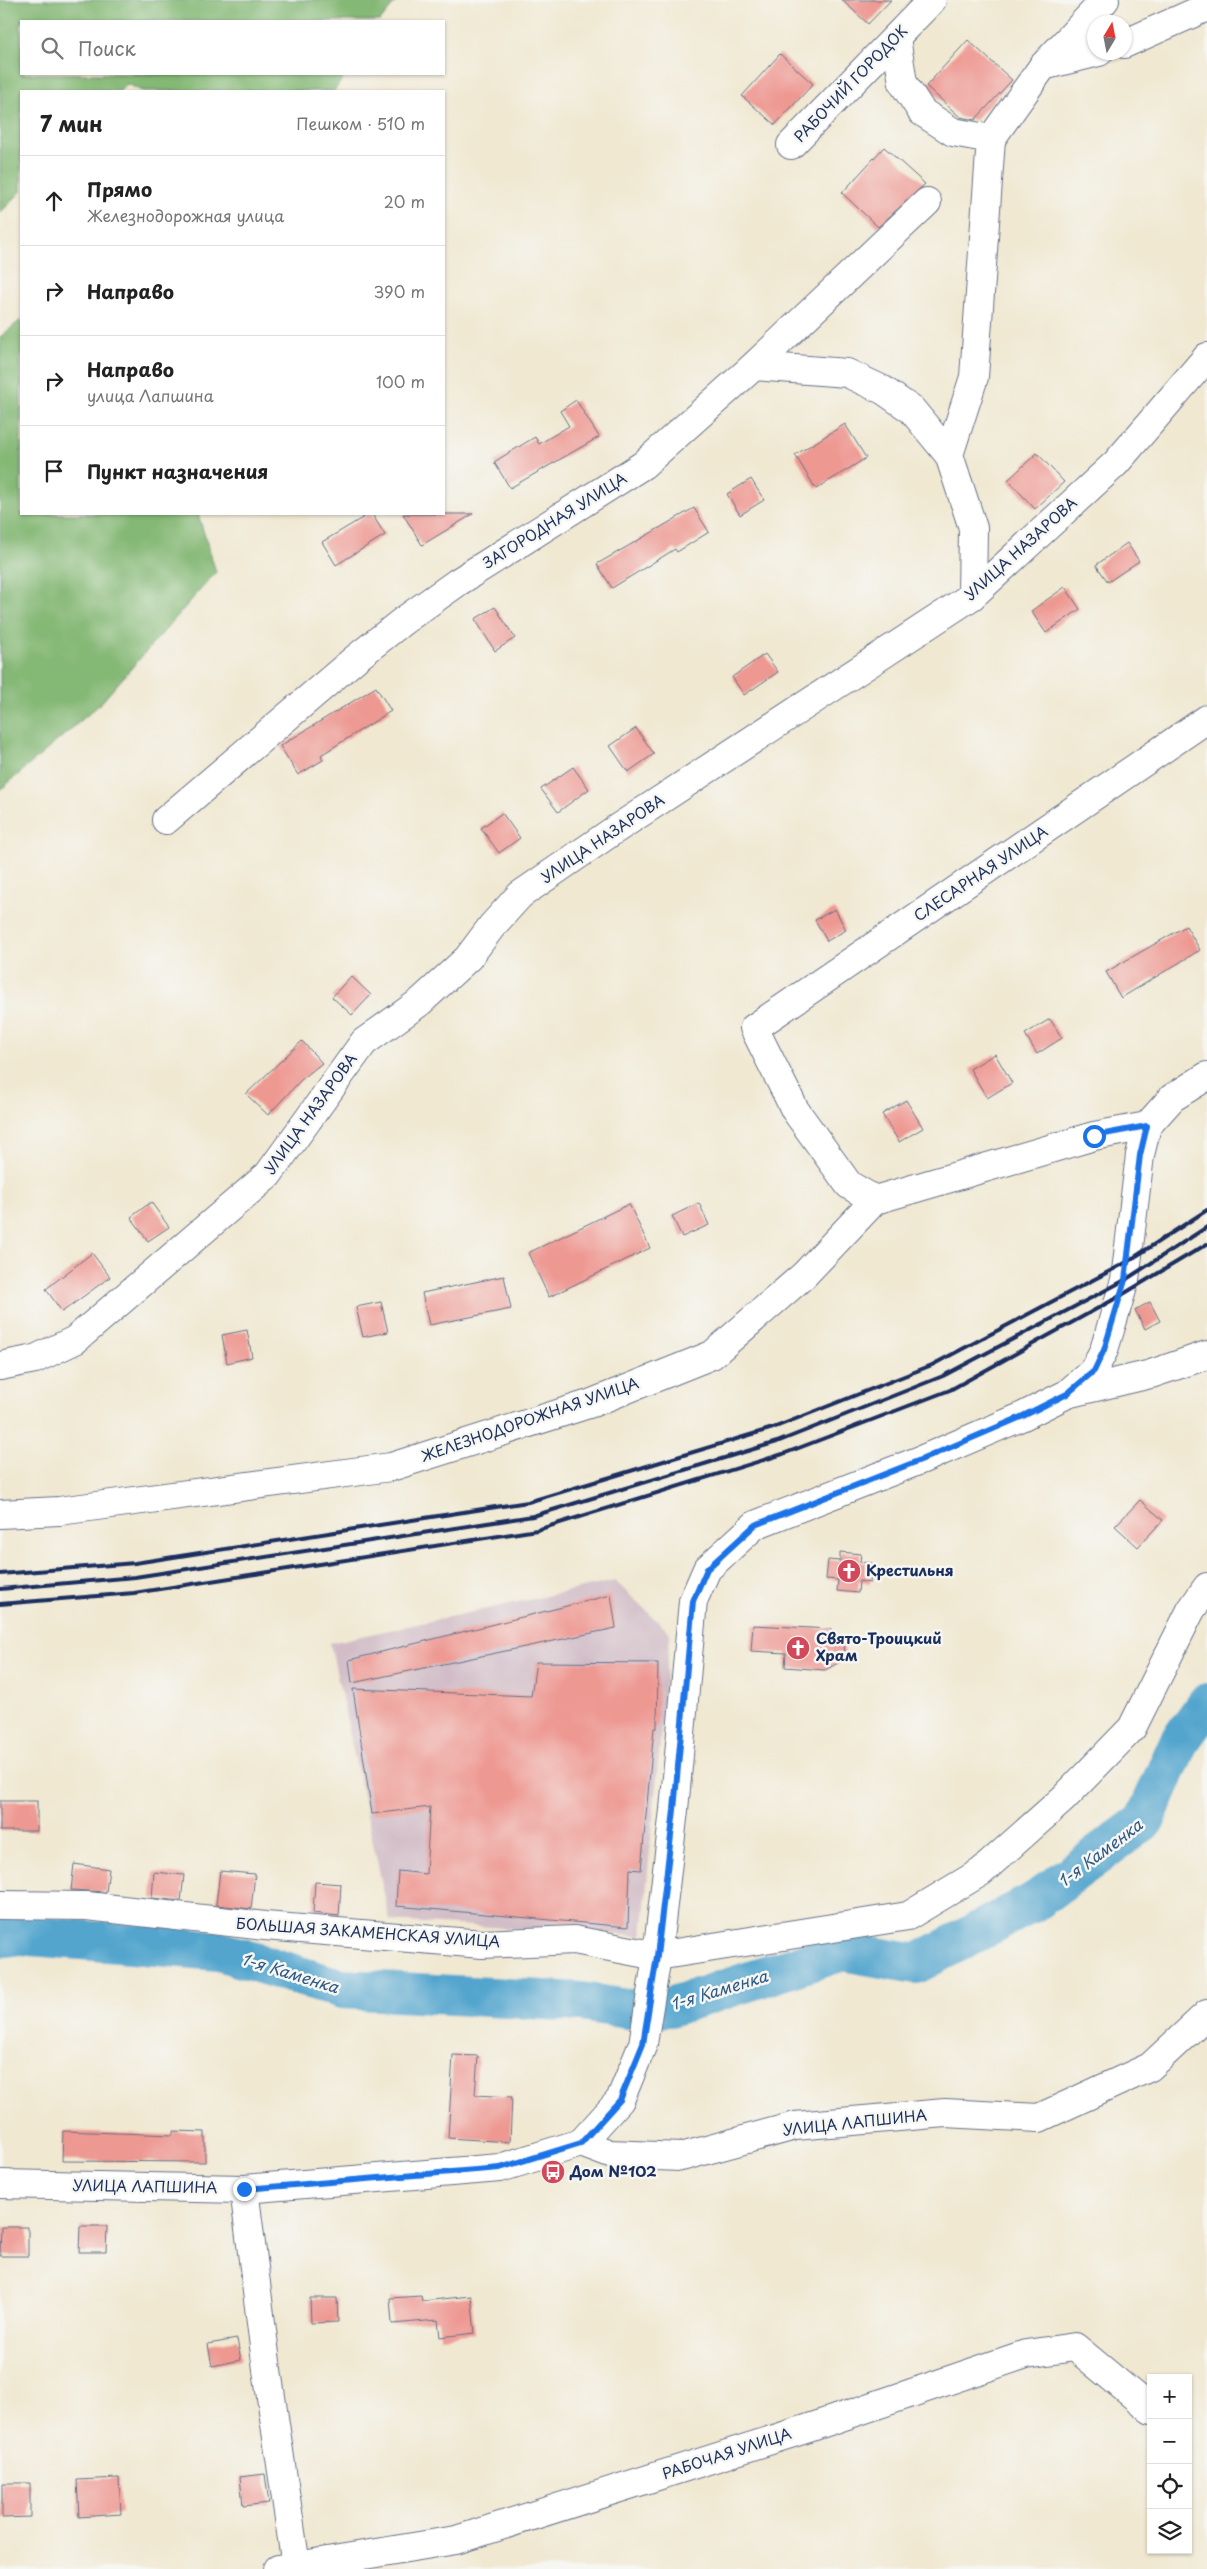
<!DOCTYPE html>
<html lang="ru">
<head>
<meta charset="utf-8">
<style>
	:root { --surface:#fff; --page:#f6f6f6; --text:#222; --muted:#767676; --line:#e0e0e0 }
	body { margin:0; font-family:"Playpen Sans",sans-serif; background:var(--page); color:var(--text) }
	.controls { position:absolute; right:15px; bottom:15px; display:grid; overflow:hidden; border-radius:0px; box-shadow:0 1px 4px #0004 }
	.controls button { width:45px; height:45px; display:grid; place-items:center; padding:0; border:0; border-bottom:1px solid var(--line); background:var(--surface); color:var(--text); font:25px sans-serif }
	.compass { position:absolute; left:1087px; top:15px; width:45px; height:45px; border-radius:50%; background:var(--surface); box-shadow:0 1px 4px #0004; rotate:10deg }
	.stop { position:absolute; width:15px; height:15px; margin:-11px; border:4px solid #1a73e8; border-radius:50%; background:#fff }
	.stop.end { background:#1a73e8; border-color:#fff; box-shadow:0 1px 5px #0008 }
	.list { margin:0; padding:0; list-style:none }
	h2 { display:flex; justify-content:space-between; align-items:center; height:65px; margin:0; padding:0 20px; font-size:21px }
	h2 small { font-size:16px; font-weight:400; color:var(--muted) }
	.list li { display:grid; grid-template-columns:32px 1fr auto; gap:15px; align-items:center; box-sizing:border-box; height:90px; padding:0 20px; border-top:1px solid var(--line) }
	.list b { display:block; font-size:19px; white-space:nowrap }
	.list p { margin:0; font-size:16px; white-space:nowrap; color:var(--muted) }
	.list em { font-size:16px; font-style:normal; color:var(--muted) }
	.icon { flex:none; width:28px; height:28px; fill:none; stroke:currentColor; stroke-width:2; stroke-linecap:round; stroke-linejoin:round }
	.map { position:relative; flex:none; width:1207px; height:2569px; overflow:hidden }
	.search { position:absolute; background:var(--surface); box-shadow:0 1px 4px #0004; left:20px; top:20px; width:425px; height:55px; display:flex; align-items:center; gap:12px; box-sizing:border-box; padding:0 18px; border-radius:0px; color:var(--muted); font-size:19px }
	.panel { position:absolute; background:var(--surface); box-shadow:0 1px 4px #0004; left:20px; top:90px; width:425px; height:425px; border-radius:0px }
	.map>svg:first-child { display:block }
</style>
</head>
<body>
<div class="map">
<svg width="1207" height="2569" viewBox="0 0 1207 2569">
	<rect width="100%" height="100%" fill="#f6f6f2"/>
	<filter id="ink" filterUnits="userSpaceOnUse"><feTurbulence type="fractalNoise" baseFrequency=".02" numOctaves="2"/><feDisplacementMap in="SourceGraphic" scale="10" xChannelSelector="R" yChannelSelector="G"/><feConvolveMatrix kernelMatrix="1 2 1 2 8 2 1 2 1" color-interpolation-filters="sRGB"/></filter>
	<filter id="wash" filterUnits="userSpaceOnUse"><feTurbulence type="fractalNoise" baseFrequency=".0096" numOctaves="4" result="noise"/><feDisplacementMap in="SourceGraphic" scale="20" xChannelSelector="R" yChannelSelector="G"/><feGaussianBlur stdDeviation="1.12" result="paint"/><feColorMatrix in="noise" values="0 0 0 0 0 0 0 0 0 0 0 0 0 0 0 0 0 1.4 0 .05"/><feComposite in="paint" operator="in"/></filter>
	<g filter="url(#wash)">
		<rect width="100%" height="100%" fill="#f0e8d1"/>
		<polygon fill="#d2bdc7" points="615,1581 670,1633 642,1936 390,1921 330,1643"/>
		<g fill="#84b874" stroke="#507469">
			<polygon points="0,0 397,0 380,21 21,21 21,74 346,74 334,91 142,91 127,84 120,91 21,91 21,192 0,213"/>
			<polygon points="21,320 21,514 198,514 216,572 99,705 0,790 0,337"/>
		</g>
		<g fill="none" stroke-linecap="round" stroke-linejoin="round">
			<polyline stroke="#52a5ce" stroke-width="40" points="0,1938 18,1935 219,1951 342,1989 582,2002 627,2009 670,2007 843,1951 916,1964 1034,1902 1144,1821 1179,1742 1207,1703"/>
		</g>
		<g id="blocks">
			<g fill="#ee9892">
				<polygon points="842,0 891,0 868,24"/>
				<polygon points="968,40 1012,80 975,120 960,117 926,86"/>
				<polygon points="780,54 813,84 775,125 742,96"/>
				<polygon points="884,147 925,184 878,227 842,193"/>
				<polygon points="576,400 599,437 510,488 494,462 535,437 539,444 569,426 560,411"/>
				<polygon points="845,424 866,458 816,489 795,455"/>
				<polygon points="1037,453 1064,482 1035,509 1008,480"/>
				<polygon points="751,479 764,500 740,515 727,494"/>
				<polygon points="694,508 709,532 677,552 675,549 612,588 597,564"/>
				<polygon points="369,514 372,514 385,535 336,565 322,542"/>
				<polygon points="403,514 473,514 422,545"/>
				<polygon points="1127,543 1139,561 1108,582 1096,565"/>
				<polygon points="1065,587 1080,609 1046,633 1031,611"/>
				<polygon points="495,607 515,638 495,651 475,619"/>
				<polygon points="765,654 778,672 744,695 732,677"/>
				<polygon points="376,687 391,711 321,755 323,760 298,775 280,746"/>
				<polygon points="636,728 654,754 628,772 610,746"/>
				<polygon points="573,767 589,789 558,812 541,789"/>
				<polygon points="502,813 520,838 499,853 481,828"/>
				<polygon points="835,909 846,930 827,941 815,920"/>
				<polygon points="1186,926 1200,950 1121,998 1106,972"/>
				<polygon points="351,976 371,995 352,1015 332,997"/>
				<polygon points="1050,1019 1062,1038 1037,1054 1025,1034"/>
				<polygon points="302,1041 322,1063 301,1080 268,1115 246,1094"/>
				<polygon points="995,1054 1012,1083 987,1098 970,1069"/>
				<polygon points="906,1100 923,1128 899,1142 882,1114"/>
				<polygon points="151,1202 169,1227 148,1241 131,1217"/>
				<polygon points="699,1203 709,1225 682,1237 672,1216"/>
				<polygon points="629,1204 650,1248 549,1297 528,1253"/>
				<polygon points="92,1253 110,1277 62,1312 46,1289"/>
				<polygon points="504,1276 511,1309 429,1325 422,1293"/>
				<polygon points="381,1302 388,1332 363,1337 356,1307"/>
				<polygon points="1150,1302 1160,1321 1145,1329 1135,1310"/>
				<polygon points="247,1330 252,1357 227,1363 222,1335"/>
				<polygon points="1140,1500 1163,1520 1138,1547 1115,1526"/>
				<polygon points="840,1552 861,1554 860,1562 872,1563 870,1583 859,1581 858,1593 837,1591 838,1580 826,1579 828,1560 840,1561"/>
				<polygon points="611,1595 616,1628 352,1683 349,1660"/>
				<polygon points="753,1625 830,1629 844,1643 845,1656 840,1662 825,1670 785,1667 786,1653 751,1651"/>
				<polygon points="536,1662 658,1663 657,1728 654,1728 641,1870 630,1869 628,1927 396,1906 398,1871 426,1874 430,1807 372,1814 353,1689 531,1696"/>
				<rect x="0" y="1801" width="37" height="30"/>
				<polygon points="74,1864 109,1869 106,1892 71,1890"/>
				<polygon points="220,1871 255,1874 251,1909 216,1905"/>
				<polygon points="154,1872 184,1875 181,1901 152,1898"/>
				<polygon points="315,1882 341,1884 339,1916 313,1913"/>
				<polygon points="453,2055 478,2056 475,2095 512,2097 510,2142 448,2138"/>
				<polygon points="63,2131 173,2135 173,2131 205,2132 205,2162 62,2161"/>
				<polygon points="80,2226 107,2226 106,2252 79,2252"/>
				<polygon points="1,2227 28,2227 28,2256 0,2256"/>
				<polygon points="421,2296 422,2301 471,2296 475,2333 440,2337 438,2320 392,2324 390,2298"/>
				<polygon points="310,2298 337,2298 338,2322 311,2323"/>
				<polygon points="237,2339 241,2360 212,2366 208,2344"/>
				<polygon points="265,2474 269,2503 243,2506 240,2477"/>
				<polygon points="119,2478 121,2514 79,2517 77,2480"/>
				<polygon points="2,2483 30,2483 30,2517 2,2518"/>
			</g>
		</g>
	</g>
	<g filter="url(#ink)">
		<use href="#blocks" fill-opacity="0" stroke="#667086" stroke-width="1"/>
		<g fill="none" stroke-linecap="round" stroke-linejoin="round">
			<g stroke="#667086" stroke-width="30">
				<g id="minor">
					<polyline points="896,38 903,83 922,112 953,132 991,139 974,377 949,455 973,528 972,596"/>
					<polyline points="1124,44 1207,7"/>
					<polyline points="1043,66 1099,52"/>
					<polyline points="991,139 1043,66 1105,0"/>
					<polyline points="791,145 932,0"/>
					<polyline points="754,366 847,373 883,390 912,410 949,455"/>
					<polyline points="166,820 355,659 403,621 458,582 643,465 754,366 927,202"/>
					<polyline points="875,1200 849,1185 795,1110 754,1028 1207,719"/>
					<polyline points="0,1366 35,1359 75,1340 268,1175 364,1042 420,1002 468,958 492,926 520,895 613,831 972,596 1116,463 1207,357"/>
					<polyline points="1071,1393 1151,1374 1207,1355"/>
					<polyline points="0,1514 59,1511 391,1467 592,1403 712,1355 804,1275 875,1200 1094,1136 1147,1126 1172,1098 1207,1076"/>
					<polyline points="0,1905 87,1906 265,1926 482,1944 574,1940 657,1956 908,1916 981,1872 1063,1799 1132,1728 1191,1610 1207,1587"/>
					<polyline points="581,2143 620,2100 643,2044 657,1956 674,1810 693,1601 707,1569 755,1525 923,1459 1021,1417 1067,1394 1093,1371 1104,1350 1125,1280 1140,1155 1147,1126"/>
					<polyline points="0,2184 244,2189 500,2168 581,2143 610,2154 681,2157 795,2126 945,2113 1039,2118 1150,2067 1207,2014"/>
					<polyline points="244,2189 267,2370 296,2566"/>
					<polyline points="278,2569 456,2540 809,2428 1026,2354 1075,2347 1151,2410"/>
				</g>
			</g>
			<use href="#minor" stroke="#fff" stroke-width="28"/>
			<g stroke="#1b2f5e" stroke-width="4">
				<polyline points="0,1574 135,1563 528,1502 773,1428 932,1365 1127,1262 1207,1210"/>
				<polyline points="0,1589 135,1577 533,1516 777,1442 943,1376 1125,1280 1207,1227"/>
				<polyline points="0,1604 134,1593 537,1530 783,1454 950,1390 1120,1296 1207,1244"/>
			</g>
		</g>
	</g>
	<g fill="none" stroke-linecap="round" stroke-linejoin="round" filter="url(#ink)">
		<polyline stroke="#1a73e8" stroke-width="6" points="244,2189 500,2168 581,2143 620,2100 643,2044 657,1956 674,1810 693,1601 707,1569 755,1525 923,1459 1021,1417 1067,1394 1094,1371 1104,1350 1125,1280 1140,1155 1147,1126 1094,1136"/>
	</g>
	<defs>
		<g id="church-disc" transform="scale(1.25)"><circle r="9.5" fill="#d1495b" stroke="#f6f6f2"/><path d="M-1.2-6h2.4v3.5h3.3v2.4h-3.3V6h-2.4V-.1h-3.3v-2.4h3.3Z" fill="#fff"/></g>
		<g id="bus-disc" transform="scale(1.25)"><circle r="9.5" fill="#d1495b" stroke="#f6f6f2"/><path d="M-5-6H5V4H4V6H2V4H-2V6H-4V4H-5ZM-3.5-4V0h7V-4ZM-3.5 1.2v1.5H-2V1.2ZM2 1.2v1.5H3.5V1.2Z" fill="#fff"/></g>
	</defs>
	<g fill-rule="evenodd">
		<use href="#church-disc" x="849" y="1571"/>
		<use href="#church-disc" x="798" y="1648"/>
		<use href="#bus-disc" x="553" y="2172"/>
	</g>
	<g text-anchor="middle" stroke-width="5" stroke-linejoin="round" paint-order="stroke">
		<g font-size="15" fill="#1b2f5e" stroke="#f6f6f2">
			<text transform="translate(851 84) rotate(-46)" y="5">РАБОЧИЙ ГОРОДОК</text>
			<text transform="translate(555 521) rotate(-32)" y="5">ЗАГОРОДНАЯ УЛИЦА</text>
			<text transform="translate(1021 549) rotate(-42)" y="5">УЛИЦА НАЗАРОВА</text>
			<text transform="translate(603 839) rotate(-34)" y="5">УЛИЦА НАЗАРОВА</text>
			<text transform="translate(981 874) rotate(-34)" y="5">СЛЕСАРНАЯ УЛИЦА</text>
			<text transform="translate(311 1114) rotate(-54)" y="5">УЛИЦА НАЗАРОВА</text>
			<text transform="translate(530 1420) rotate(-19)" y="5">ЖЕЛЕЗНОДОРОЖНАЯ УЛИЦА</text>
			<text transform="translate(368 1933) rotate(4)" y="5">БОЛЬШАЯ ЗАКАМЕНСКАЯ УЛИЦА</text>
			<text transform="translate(855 2123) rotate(-6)" y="5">УЛИЦА ЛАПШИНА</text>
			<text transform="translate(145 2187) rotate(1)" y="5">УЛИЦА ЛАПШИНА</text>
			<text transform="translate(727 2454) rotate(-18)" y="5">РАБОЧАЯ УЛИЦА</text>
		</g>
		<g font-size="15" font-weight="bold" fill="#1b2f5e" stroke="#f6f6f2" text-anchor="start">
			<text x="866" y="1576">Крестильня</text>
			<text x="816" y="1644">Свято-Троицкий<tspan x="816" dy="17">Храм</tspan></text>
			<text x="570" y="2177">Дом №102</text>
		</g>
		<g font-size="16" font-style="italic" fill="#2e5885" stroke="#f6f6f2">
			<text transform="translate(1100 1853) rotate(-37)" y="6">1-я Каменка</text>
			<text transform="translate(290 1973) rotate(17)" y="6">1-я Каменка</text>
			<text transform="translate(719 1990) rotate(-17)" y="6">1-я Каменка</text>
		</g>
	</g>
</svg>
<div class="controls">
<button>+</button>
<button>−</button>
<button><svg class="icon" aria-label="locate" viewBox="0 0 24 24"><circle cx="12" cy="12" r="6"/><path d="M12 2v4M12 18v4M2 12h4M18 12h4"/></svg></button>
<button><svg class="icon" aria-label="layers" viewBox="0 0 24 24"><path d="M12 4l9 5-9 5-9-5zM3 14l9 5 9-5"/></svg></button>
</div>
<svg class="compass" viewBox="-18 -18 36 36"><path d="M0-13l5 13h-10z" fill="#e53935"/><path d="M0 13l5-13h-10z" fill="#767676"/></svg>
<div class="stop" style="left:1094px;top:1136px"></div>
<div class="stop end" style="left:244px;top:2189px"></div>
<div class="search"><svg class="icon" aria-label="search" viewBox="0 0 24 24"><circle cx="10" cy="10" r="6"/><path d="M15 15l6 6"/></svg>Поиск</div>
<section class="panel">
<h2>7 мин<small>Пешком · 510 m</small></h2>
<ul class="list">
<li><svg class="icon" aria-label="ahead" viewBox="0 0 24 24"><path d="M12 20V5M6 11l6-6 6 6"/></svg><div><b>Прямо</b><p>Железнодорожная улица</p></div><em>20 m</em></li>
<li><svg class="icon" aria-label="right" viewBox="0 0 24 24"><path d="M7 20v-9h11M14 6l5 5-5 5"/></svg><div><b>Направо</b></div><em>390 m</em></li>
<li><svg class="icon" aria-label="right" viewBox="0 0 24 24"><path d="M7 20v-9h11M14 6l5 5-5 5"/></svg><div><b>Направо</b><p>улица Лапшина</p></div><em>100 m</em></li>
<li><svg class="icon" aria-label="arrive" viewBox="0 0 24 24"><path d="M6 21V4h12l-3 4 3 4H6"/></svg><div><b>Пункт назначения</b></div></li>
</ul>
</section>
</div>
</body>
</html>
